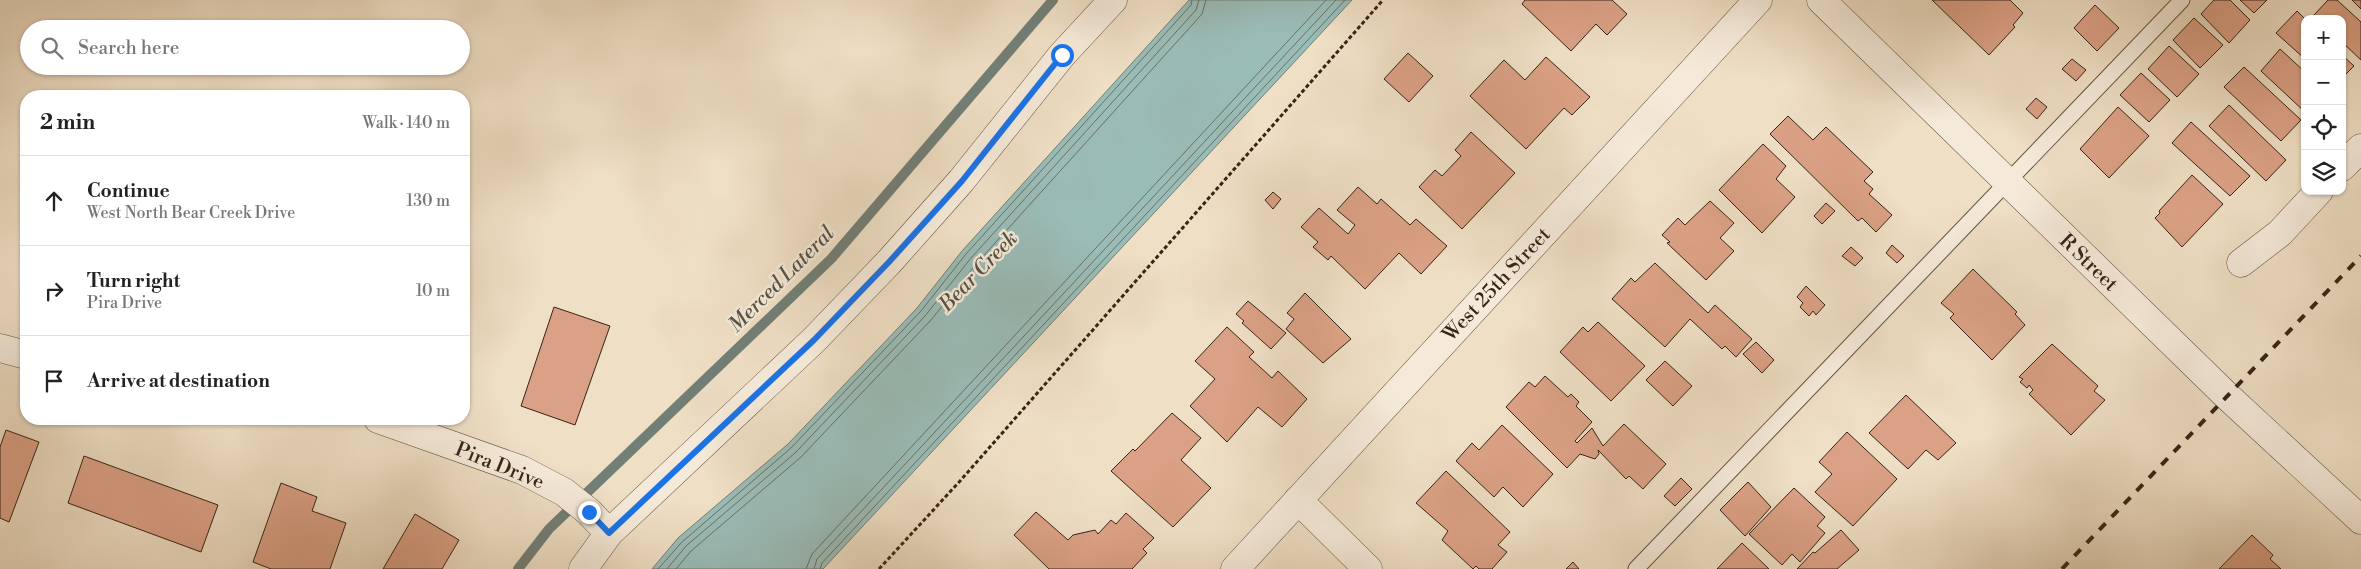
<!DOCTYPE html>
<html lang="en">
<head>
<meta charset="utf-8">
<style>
	:root { --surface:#fff; --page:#f2f2f2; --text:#222; --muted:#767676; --line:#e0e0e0 }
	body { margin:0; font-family:"Libre Bodoni",serif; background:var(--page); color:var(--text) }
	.controls { position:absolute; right:15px; top:15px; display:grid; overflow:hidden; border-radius:10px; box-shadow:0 1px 4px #0004 }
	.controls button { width:45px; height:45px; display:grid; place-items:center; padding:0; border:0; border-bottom:1px solid var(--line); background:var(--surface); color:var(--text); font:25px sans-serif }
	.stop { position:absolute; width:15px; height:15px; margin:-11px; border:4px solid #1a73e8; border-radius:50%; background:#fff }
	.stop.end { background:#1a73e8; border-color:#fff; box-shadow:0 1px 5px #0008 }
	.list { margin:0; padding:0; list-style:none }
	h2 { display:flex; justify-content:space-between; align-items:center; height:65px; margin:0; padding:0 20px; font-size:21px }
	h2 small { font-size:16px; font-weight:400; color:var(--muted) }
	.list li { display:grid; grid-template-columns:32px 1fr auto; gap:15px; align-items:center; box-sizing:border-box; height:90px; padding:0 20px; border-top:1px solid var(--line) }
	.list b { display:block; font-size:19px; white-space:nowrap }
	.list p { margin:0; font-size:16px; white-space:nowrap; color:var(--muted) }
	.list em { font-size:16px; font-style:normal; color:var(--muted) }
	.icon { flex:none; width:28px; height:28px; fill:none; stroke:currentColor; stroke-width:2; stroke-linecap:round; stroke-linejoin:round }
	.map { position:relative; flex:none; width:2361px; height:569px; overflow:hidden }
	.search { position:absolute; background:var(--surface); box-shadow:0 1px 4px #0004; left:20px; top:20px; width:450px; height:55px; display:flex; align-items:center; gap:12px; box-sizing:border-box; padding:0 18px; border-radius:28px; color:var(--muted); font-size:19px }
	.panel { position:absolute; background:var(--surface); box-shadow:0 1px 4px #0004; left:20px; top:90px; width:450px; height:335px; border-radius:20px }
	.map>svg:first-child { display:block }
</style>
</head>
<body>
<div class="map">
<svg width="2361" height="569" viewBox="0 0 2361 569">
	<rect width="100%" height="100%" fill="#efdfc5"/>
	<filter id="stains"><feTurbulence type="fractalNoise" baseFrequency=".004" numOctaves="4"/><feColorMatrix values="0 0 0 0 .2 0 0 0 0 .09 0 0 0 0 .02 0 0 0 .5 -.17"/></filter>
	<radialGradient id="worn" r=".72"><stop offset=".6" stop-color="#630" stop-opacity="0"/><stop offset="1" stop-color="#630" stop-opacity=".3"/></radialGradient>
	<polygon fill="#9abcb7" stroke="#727f77" points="1189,0 1352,0 823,569 652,569 678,538 788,444 917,308 962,251"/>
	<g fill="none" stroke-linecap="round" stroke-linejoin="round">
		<g stroke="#687066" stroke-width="1">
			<polyline points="658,569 682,542 791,448 921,311 966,254 1191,5 1192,0"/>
			<polyline points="667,569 686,546 795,453 925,316 971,258 1196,10 1199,0"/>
			<polyline points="676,569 691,551 801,457 931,320 977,263 1202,14 1206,0"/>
			<polyline points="806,569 812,554 1326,0"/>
			<polyline points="814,569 817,559 1336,0"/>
			<polyline points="820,569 822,563 1345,0"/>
		</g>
		<polyline stroke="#727f77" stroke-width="10" points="518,569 549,529 831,259 1053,0"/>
	</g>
	<g fill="#dba186" stroke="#362416">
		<polygon points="1525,0 1612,0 1627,14 1607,35 1596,24 1571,51 1522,4"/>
		<polygon points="1932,0 2010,0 2023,13 2013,25 2015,27 1989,55"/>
		<polygon points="2214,0 2230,0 2250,20 2229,43 2201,14"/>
		<polygon points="2240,0 2267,0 2254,13"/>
		<polygon points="2328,0 2337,0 2361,22 2361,60 2342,42 2342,19 2318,19 2314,15"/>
		<polygon points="2352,0 2361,0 2361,9"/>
		<polygon points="2095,5 2119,28 2097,51 2074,28"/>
		<polygon points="2297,11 2305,19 2305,59 2276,33"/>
		<polygon points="2194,18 2223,45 2200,68 2173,40"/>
		<polygon points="2169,46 2199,74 2177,97 2148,69"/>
		<polygon points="2280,49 2305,72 2305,112 2261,71"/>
		<polygon points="1408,53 1433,76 1409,102 1384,79"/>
		<polygon points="2342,55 2354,66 2342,78"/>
		<polygon points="1546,57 1590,97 1572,115 1564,108 1526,149 1470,96 1504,60 1525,80"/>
		<polygon points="2072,59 2086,70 2076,81 2062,69"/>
		<polygon points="2244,67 2301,120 2281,141 2224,87"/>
		<polygon points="2141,73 2170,100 2149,122 2120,95"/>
		<polygon points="2036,98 2047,107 2037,119 2026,109"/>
		<polygon points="2229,105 2286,160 2266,181 2209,126"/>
		<polygon points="2118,107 2149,136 2109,178 2080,149"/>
		<polygon points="1788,116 1813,140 1826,127 1873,172 1864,181 1873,189 1869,194 1892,215 1876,232 1862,218 1858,221 1770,134"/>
		<polygon points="2191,122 2250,176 2230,196 2172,143"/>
		<polygon points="1471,132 1515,173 1462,229 1419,187 1435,170 1442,176 1461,156 1455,150"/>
		<polygon points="1763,144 1786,166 1776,179 1795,197 1762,233 1719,190"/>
		<polygon points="2192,175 2223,204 2182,247 2155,218 2160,213 2159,211"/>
		<polygon points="1358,187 1377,204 1381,199 1410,225 1416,219 1447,246 1421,274 1399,253 1365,289 1331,256 1328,260 1313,247 1318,242 1301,227 1319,208 1348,234 1355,225 1337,210"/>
		<polygon points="1273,192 1281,199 1273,209 1265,200"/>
		<polygon points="1710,201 1734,223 1720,238 1734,251 1706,280 1667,243 1670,242 1662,235 1678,218 1685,225"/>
		<polygon points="1826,203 1835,211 1822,224 1814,216"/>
		<polygon points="1892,245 1904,256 1897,263 1886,253"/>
		<polygon points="1851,247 1863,258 1855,266 1842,256"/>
		<polygon points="1655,263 1708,313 1715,305 1752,339 1736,357 1725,346 1722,349 1690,319 1665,347 1612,299 1631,278 1635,282"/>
		<polygon points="1973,269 2017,312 2015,314 2025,325 1992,360 1950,318 1954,314 1941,303"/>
		<polygon points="1806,286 1825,305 1816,315 1813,311 1809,316 1800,307 1803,303 1797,297"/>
		<polygon points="1305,293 1351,339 1323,363 1286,329 1294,319 1287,313"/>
		<polygon points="1248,301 1286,333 1271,349 1242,323 1244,321 1236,314"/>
		<polygon points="554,307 610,326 575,425 521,406"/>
		<polygon points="1598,322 1645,366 1611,401 1560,352 1583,327 1588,332"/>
		<polygon points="1227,327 1254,352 1249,357 1272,378 1278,371 1307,399 1282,427 1258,407 1227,442 1190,406 1215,379 1195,361"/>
		<polygon points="1756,342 1774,360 1762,373 1743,354"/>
		<polygon points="2052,344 2098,386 2094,391 2105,400 2071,435 2029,394 2033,390 2029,385 2027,388 2020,382 2023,379 2019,377"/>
		<polygon points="1665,361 1692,386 1673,406 1646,380"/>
		<polygon points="1545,376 1568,397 1571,394 1579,402 1576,406 1592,422 1575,441 1577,443 1592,428 1603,446 1624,424 1666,464 1643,489 1629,476 1626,479 1598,450 1599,454 1595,459 1580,454 1567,468 1506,407 1529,382 1535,387"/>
		<polygon points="1906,395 1956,443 1938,460 1926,450 1908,469 1869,433"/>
		<polygon points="1172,413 1201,438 1181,460 1211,488 1173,527 1111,471 1133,449 1135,451"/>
		<polygon points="1502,425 1553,474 1523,507 1503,487 1494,497 1456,461 1472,443 1479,450"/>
		<polygon points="6,430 39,442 9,522 0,518 0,447"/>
		<polygon points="1847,432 1897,479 1853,526 1815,492 1832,474 1819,462"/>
		<polygon points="84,456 218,505 201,552 68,503"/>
		<polygon points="1446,471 1510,532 1498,545 1507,552 1492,569 1479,569 1476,566 1473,569 1442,540 1448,531 1416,503"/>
		<polygon points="1681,478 1692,489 1675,506 1664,496"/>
		<polygon points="1748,482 1771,507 1745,536 1720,510"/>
		<polygon points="281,483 317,497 312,511 346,523 330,569 271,569 253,562"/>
		<polygon points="1794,488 1825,517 1817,526 1825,533 1800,562 1792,554 1782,565 1749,534"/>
		<polygon points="1036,512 1068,540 1073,535 1095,530 1098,534 1111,520 1116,524 1126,513 1154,538 1143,549 1147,553 1132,569 1049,569 1014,535"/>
		<polygon points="415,514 459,540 442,569 383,569"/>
		<polygon points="1841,530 1859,550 1837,569 1797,569 1813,552 1815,553"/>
		<polygon points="2252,535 2273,555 2270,559 2281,569 2219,569"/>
		<polygon points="1742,543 1769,569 1717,569"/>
		<polygon points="1573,562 1579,569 1566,569"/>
	</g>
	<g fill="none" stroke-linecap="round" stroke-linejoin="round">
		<g stroke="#645342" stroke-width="17">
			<polyline id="service" points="1636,569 2182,0"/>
		</g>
		<g stroke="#645342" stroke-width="29">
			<g id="minor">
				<polyline points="2342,167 2361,148"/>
				<polyline points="2241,263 2280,233 2319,191"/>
				<polyline points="0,348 26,355"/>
				<polyline points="378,419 522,470 564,492 589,512 609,533"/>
				<polyline points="1298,500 1368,569"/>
				<polyline points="583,569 609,533 814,340 889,262 961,181 1062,55 1113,0"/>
				<polyline points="1235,569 1758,0"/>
			</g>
		</g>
		<g stroke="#645342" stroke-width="29">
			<polyline id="tertiary" points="1821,0 2227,396 2361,520"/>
		</g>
		<polyline stroke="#362416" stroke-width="3" stroke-dasharray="4 2.5" stroke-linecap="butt" points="879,569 960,481 1383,0"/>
		<use href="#service" stroke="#f5ead9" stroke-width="15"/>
		<use href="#minor" stroke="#f5ead9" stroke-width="28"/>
		<use href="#tertiary" stroke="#f5ead9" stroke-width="28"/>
		<polyline stroke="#362416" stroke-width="4" stroke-dasharray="9 9" stroke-linecap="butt" points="2062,569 2361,256"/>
	</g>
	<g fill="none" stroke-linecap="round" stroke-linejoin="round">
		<polyline stroke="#1a73e8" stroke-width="6" points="589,512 609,533 814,340 889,262 962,181 1062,55"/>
	</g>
	<g text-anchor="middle" stroke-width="5" stroke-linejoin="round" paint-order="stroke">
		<g font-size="20" fill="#362416" stroke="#f5ead9">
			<text transform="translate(2089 262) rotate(44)" y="7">R Street</text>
			<text transform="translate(1496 284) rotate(-47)" y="7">West 25th Street</text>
			<text transform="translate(500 465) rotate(22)" y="7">Pira Drive</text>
		</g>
		<g font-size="21" font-style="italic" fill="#545246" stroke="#f5ead9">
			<text transform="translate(978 271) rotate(-46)" y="7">Bear Creek</text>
			<text transform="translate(781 279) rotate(-45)" y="7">Merced Lateral</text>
		</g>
	</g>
	<rect width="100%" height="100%" filter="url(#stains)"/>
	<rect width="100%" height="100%" fill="url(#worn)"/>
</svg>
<div class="controls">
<button>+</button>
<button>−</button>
<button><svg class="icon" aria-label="locate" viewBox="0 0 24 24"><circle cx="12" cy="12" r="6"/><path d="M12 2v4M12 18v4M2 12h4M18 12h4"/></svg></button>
<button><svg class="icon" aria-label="layers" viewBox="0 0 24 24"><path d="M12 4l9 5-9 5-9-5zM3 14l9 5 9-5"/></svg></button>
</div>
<div class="stop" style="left:1062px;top:55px"></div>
<div class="stop end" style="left:589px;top:512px"></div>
<div class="search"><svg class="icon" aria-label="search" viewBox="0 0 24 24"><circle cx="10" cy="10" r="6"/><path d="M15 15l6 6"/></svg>Search here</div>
<section class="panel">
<h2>2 min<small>Walk · 140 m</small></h2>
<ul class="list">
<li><svg class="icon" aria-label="ahead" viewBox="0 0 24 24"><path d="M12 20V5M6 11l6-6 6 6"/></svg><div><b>Continue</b><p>West North Bear Creek Drive</p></div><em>130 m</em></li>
<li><svg class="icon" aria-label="right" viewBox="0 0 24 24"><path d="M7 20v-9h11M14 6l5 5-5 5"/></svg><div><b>Turn right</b><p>Pira Drive</p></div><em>10 m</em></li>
<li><svg class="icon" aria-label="arrive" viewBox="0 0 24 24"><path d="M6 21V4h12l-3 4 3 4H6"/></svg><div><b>Arrive at destination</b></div></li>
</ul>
</section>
</div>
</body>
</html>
